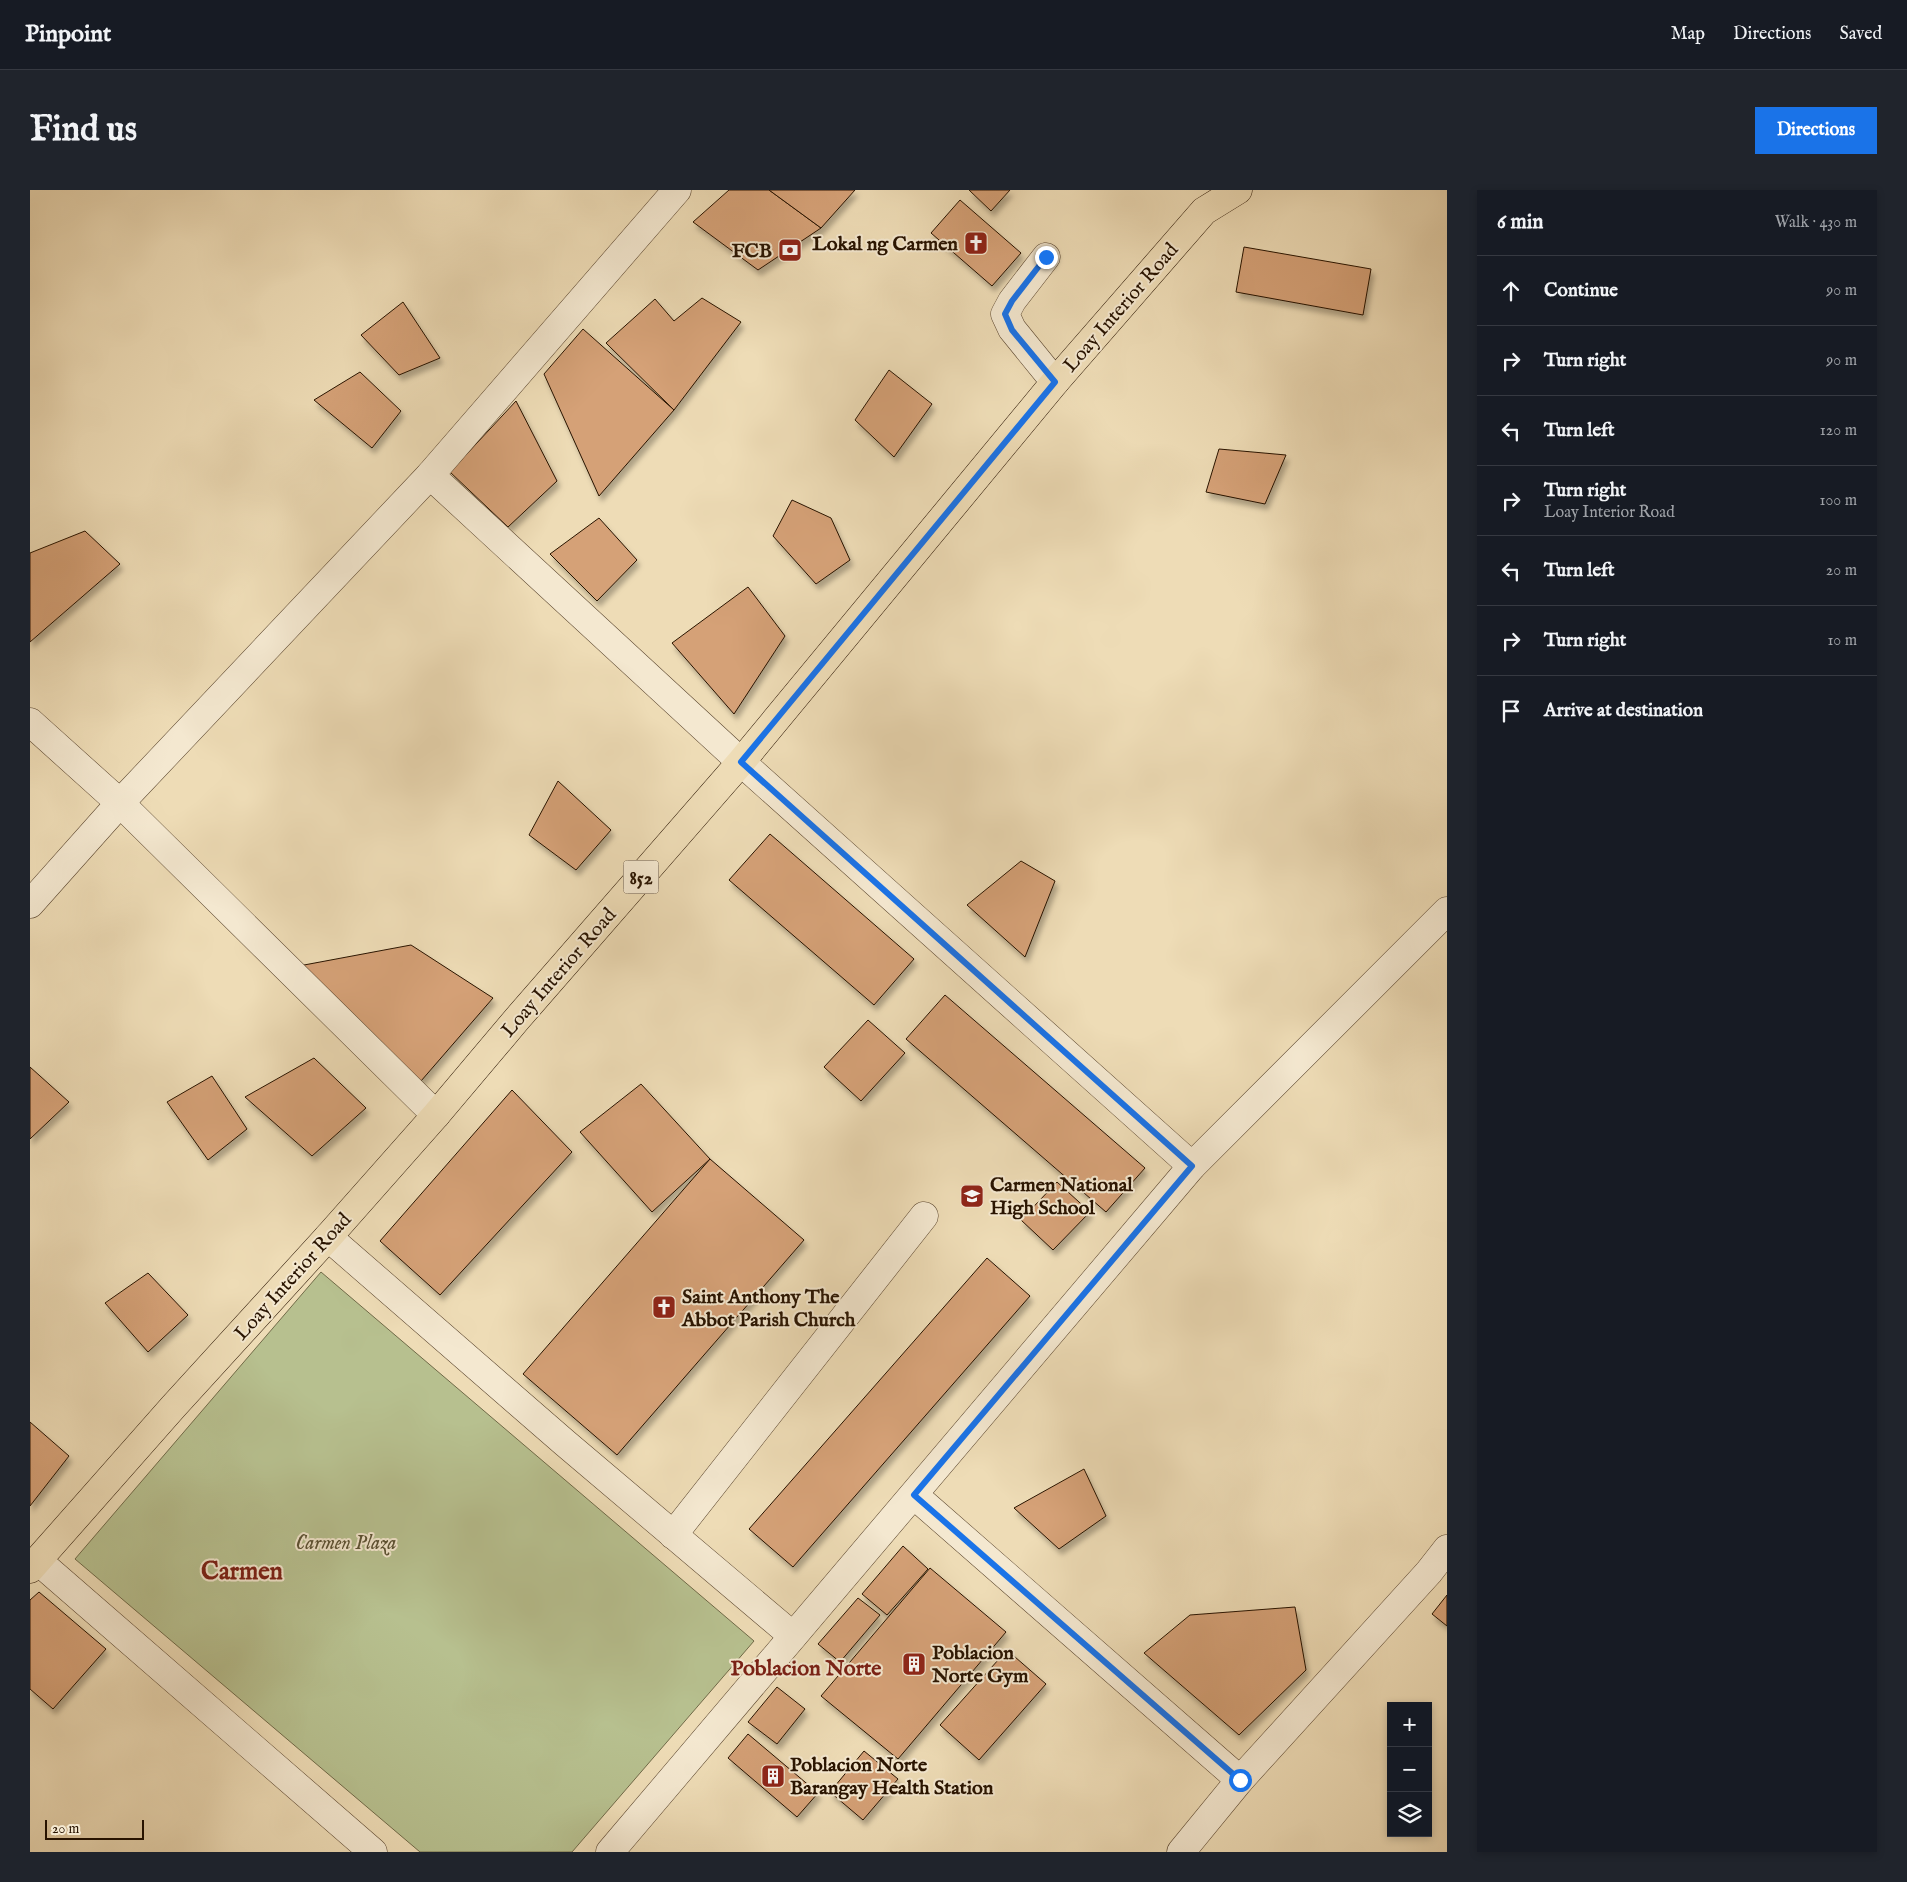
<!DOCTYPE html>
<html lang="en">
<head>
<meta charset="utf-8">
<style>
	:root { --surface:#171b24; --page:#20242c; --text:#f1f3f6; --muted:#9ea1a6; --line:#363941; --accent:#1a73e8 }
	body { margin:0; font-family:"IM FELL English",serif; background:var(--page); color:var(--text) }
	.controls { position:absolute; right:15px; bottom:15px; display:grid; overflow:hidden; border-radius:0px; box-shadow:0 2px 8px #0003 }
	.controls button { width:45px; height:45px; display:grid; place-items:center; padding:0; border:0; border-bottom:1px solid var(--line); background:var(--surface); color:var(--text); font:25px sans-serif }
	.scale { position:absolute; left:15px; bottom:12px; width:99px; box-sizing:border-box; padding-left:5px; border:2px solid #281300; border-top:0; font-size:14px; line-height:18px; white-space:nowrap; color:#281300; -webkit-text-stroke:4px #f4e8d0; paint-order:stroke }
	.stop { position:absolute; width:15px; height:15px; margin:-11px; border:4px solid #1a73e8; border-radius:50%; background:#fff }
	.stop.end { background:#1a73e8; border-color:#fff; box-shadow:0 1px 5px #0008 }
	.list { margin:0; padding:0; list-style:none }
	h2 { display:flex; justify-content:space-between; align-items:center; height:65px; margin:0; padding:0 20px; font-size:21px }
	h2 small { font-size:16px; font-weight:400; color:var(--muted) }
	.list li { display:grid; grid-template-columns:32px 1fr auto; gap:15px; align-items:center; box-sizing:border-box; height:70px; padding:0 20px; border-top:1px solid var(--line) }
	.list b { display:block; font-size:19px; white-space:nowrap }
	.list p { margin:0; font-size:16px; white-space:nowrap; color:var(--muted) }
	.list em { font-size:16px; font-style:normal; color:var(--muted) }
	.icon { flex:none; width:28px; height:28px; fill:none; stroke:currentColor; stroke-width:2; stroke-linecap:round; stroke-linejoin:round }
	.map { position:relative; flex:none; width:1417px; height:1662px; overflow:hidden; border-radius:0px }
	header { display:flex; align-items:center; gap:30px; box-sizing:border-box; height:70px; padding:0 25px; background:var(--surface); border-bottom:1px solid var(--line) }
	header strong { font-size:24px }
	nav { display:flex; gap:28px; margin-inline-start:auto; font-size:18px }
	.intro { display:flex; align-items:center; justify-content:space-between; box-sizing:border-box; height:120px; padding:0 30px }
	h1 { margin:0; font-size:35px }
	.button { padding:12px 22px; border-radius:0px; background:var(--accent); color:#fff; font-size:18px; font-weight:700 }
	main { display:flex; gap:30px; padding:0 30px }
	aside { flex:1; background:var(--surface); border-radius:0px; box-shadow:0 2px 8px #0003 }
	.map>svg:first-child { display:block }
</style>
</head>
<body>
<header>
<strong>Pinpoint</strong>
<nav><a>Map</a><a>Directions</a><a>Saved</a></nav>
</header>
<div class="intro"><h1>Find us</h1><a class="button">Directions</a></div>
<main>
<div class="map">
<svg width="1417" height="1662" viewBox="0 0 1417 1662">
	<defs>
		<filter id="shadow"><feDropShadow dx="3" dy="5.5" stdDeviation="2.5" flood-color="#0004"/></filter>
	</defs>
	<rect width="100%" height="100%" fill="#eedcb6"/>
	<filter id="stains"><feTurbulence type="fractalNoise" baseFrequency=".004" numOctaves="4"/><feColorMatrix values="0 0 0 0 .2 0 0 0 0 .09 0 0 0 0 .02 0 0 0 .5 -.17"/></filter>
	<radialGradient id="worn" r=".72"><stop offset=".6" stop-color="#630" stop-opacity="0"/><stop offset="1" stop-color="#630" stop-opacity=".3"/></radialGradient>
	<polygon fill="#b7c08f" stroke="#706a48" points="291,1082 724,1451 542,1662 390,1662 45,1369"/>
	<g fill="#d5a177" stroke="#281300" filter="url(#shadow)">
		<polygon points="699,0 739,0 791,38 728,80 663,32"/>
		<polygon points="739,0 825,0 791,38"/>
		<polygon points="939,0 980,0 961,21"/>
		<polygon points="930,10 991,63 962,96 901,43"/>
		<polygon points="1214,57 1341,79 1333,125 1206,102"/>
		<polygon points="672,108 711,132 644,220 576,153 625,109 644,131"/>
		<polygon points="373,112 410,168 369,185 331,145"/>
		<polygon points="553,139 644,220 569,306 514,184"/>
		<polygon points="859,180 902,214 864,267 825,230"/>
		<polygon points="330,182 371,221 342,258 284,210"/>
		<polygon points="486,211 527,291 478,337 420,282"/>
		<polygon points="1189,259 1256,265 1235,314 1176,302"/>
		<polygon points="762,310 801,328 820,370 786,394 743,346"/>
		<polygon points="569,328 607,370 567,411 520,364"/>
		<polygon points="55,341 90,374 0,452 0,363"/>
		<polygon points="718,397 755,446 704,524 642,453"/>
		<polygon points="528,591 581,640 546,680 499,645"/>
		<polygon points="740,644 884,769 844,815 699,690"/>
		<polygon points="991,671 1025,691 995,767 937,715"/>
		<polygon points="381,755 463,808 391,891 258,778"/>
		<polygon points="915,805 1115,978 1076,1022 876,849"/>
		<polygon points="838,830 875,863 831,911 794,877"/>
		<polygon points="284,868 336,918 282,966 215,907"/>
		<polygon points="0,877 39,912 0,949"/>
		<polygon points="182,886 217,939 178,970 137,912"/>
		<polygon points="611,894 680,969 622,1022 550,942"/>
		<polygon points="482,900 542,962 410,1105 350,1051"/>
		<polygon points="680,969 774,1050 587,1265 493,1184"/>
		<polygon points="1027,992 1060,1022 1023,1060 991,1030"/>
		<polygon points="957,1068 1000,1106 763,1377 719,1339"/>
		<polygon points="118,1083 158,1125 118,1162 75,1113"/>
		<polygon points="0,1232 39,1266 0,1316"/>
		<polygon points="1054,1279 1076,1326 1029,1359 984,1318"/>
		<polygon points="873,1356 898,1379 857,1425 832,1404"/>
		<polygon points="900,1378 976,1442 868,1569 791,1506"/>
		<polygon points="9,1402 76,1459 23,1519 0,1499 0,1410"/>
		<polygon points="1417,1405 1417,1436 1402,1424"/>
		<polygon points="828,1408 850,1425 810,1472 788,1454"/>
		<polygon points="1265,1417 1276,1480 1209,1545 1114,1463 1160,1425"/>
		<polygon points="977,1460 1016,1494 949,1570 910,1535"/>
		<polygon points="747,1497 775,1519 747,1554 718,1532"/>
		<polygon points="718,1544 788,1603 767,1627 698,1568"/>
		<polygon points="834,1561 868,1589 833,1630 800,1602"/>
	</g>
	<g fill="none" stroke-linecap="round" stroke-linejoin="round">
		<g stroke="#5a452e" stroke-width="29">
			<g id="minor">
				<polyline points="1016,67 982,111 975,124 982,139 1025,192"/>
				<polyline points="400,285 711,572 1162,976"/>
				<polyline points="0,532 90,613 406,925"/>
				<polyline points="0,714 90,613 400,285 647,0"/>
				<polyline points="298,1047 535,1253 763,1446"/>
				<polyline points="884,1305 1210,1590"/>
				<polyline points="643,1345 894,1026"/>
				<polyline points="8,1371 343,1662"/>
				<polyline points="580,1662 1162,976 1417,721"/>
				<polyline points="1151,1662 1210,1590 1399,1382 1417,1359"/>
			</g>
		</g>
		<g stroke="#281300" stroke-width="29">
			<polyline id="major" points="0,1379 143,1217 298,1047 406,925 487,829 711,572 1025,192 1174,21 1208,0"/>
		</g>
		<use href="#minor" stroke="#f4e8d0" stroke-width="28"/>
		<use href="#major" stroke="#eedcb6" stroke-width="28"/>
	</g>
	<g fill="none" stroke-linecap="round" stroke-linejoin="round">
		<polyline stroke="#1a73e8" stroke-width="6" points="1016,67 982,111 975,124 982,140 1025,192 711,572 1162,976 884,1305 1210,1590"/>
	</g>
	<defs>
		<g id="church-square" transform="scale(1.25)"><rect x="-9" y="-9" width="18" height="18" rx="4" fill="#8f2418" stroke="#f4e8d0"/><path d="M-1.2-6h2.4v3.5h3.3v2.4h-3.3V6h-2.4V-.1h-3.3v-2.4h3.3Z" fill="#fff"/></g>
		<g id="bank-square" transform="scale(1.25)"><rect x="-9" y="-9" width="18" height="18" rx="4" fill="#8f2418" stroke="#f4e8d0"/><path d="M-6-4H6V4H-6ZM0-2.3a2.3 2.3 0 1 0 0 4.6a2.3 2.3 0 1 0 0-4.6Z" fill="#fff"/></g>
		<g id="school-square" transform="scale(1.25)"><rect x="-9" y="-9" width="18" height="18" rx="4" fill="#8f2418" stroke="#f4e8d0"/><path d="M0-5L7-2L0 1L-7-2ZM-4 1L0 2.5L4 1V4Q0 6-4 4Z" fill="#fff"/></g>
		<g id="building-square" transform="scale(1.25)"><rect x="-9" y="-9" width="18" height="18" rx="4" fill="#8f2418" stroke="#f4e8d0"/><path d="M-4-6H4V6H1V3H-1V6H-4ZM-2.5-4.3h1.7v1.8h-1.7ZM.8-4.3h1.7v1.8H.8ZM-2.5-1h1.7V.8h-1.7ZM.8-1h1.7V.8H.8Z" fill="#fff"/></g>
	</defs>
	<g fill-rule="evenodd">
		<use href="#church-square" x="946" y="53"/>
		<use href="#bank-square" x="760" y="60"/>
		<use href="#school-square" x="942" y="1006"/>
		<use href="#church-square" x="634" y="1117"/>
		<use href="#building-square" x="884" y="1474"/>
		<use href="#building-square" x="743" y="1586"/>
	</g>
	<g text-anchor="middle" stroke-width="4" stroke-linejoin="round" paint-order="stroke">
		<rect fill="#f4e8d0" stroke="#65533e" stroke-width="1" x="593.5" y="670.5" width="35" height="33" rx="4"/>
		<g font-size="19" font-weight="bold" fill="#281300">
			<text x="611" y="694">852</text>
		</g>
		<g font-size="20" font-weight="bold" fill="#281300" stroke="#f4e8d0" text-anchor="start">
			<text x="928" y="60" text-anchor="end">Lokal ng Carmen</text>
			<text x="742" y="67" text-anchor="end">FCB</text>
			<text x="960" y="1001">Carmen National<tspan x="960" dy="23">High School</tspan></text>
			<text x="652" y="1113">Saint Anthony The<tspan x="652" dy="23">Abbot Parish Church</tspan></text>
			<text x="902" y="1469">Poblacion<tspan x="902" dy="23">Norte Gym</tspan></text>
			<text x="760" y="1581">Poblacion Norte<tspan x="760" dy="23">Barangay Health Station</tspan></text>
		</g>
		<g font-size="20" fill="#281300" stroke="#f4e8d0">
			<text transform="translate(1090 117) rotate(-49)" y="7">Loay Interior Road</text>
			<text transform="translate(528 782) rotate(-49)" y="7">Loay Interior Road</text>
			<text transform="translate(262 1086) rotate(-48)" y="7">Loay Interior Road</text>
		</g>
		<g font-size="20" font-style="italic" fill="#5a5032" stroke="#f4e8d0">
			<text x="316" y="1359">Carmen Plaza</text>
		</g>
		<g font-size="22" font-weight="bold" fill="#7a1f14" stroke="#f4e8d0">
			<text x="776" y="1485">Poblacion Norte</text>
		</g>
		<g font-size="25" font-weight="bold" fill="#7a1f14" stroke="#f4e8d0">
			<text x="212" y="1389">Carmen</text>
		</g>
	</g>
	<rect width="100%" height="100%" filter="url(#stains)"/>
	<rect width="100%" height="100%" fill="url(#worn)"/>
</svg>
<div class="controls">
<button>+</button>
<button>−</button>
<button><svg class="icon" aria-label="layers" viewBox="0 0 24 24"><path d="M12 4l9 5-9 5-9-5zM3 14l9 5 9-5"/></svg></button>
</div>
<div class="scale">20 m</div>
<div class="stop" style="left:1210px;top:1590px"></div>
<div class="stop end" style="left:1016px;top:67px"></div>
</div>
<aside>
<h2>6 min<small>Walk · 430 m</small></h2>
<ul class="list">
<li><svg class="icon" aria-label="ahead" viewBox="0 0 24 24"><path d="M12 20V5M6 11l6-6 6 6"/></svg><div><b>Continue</b></div><em>90 m</em></li>
<li><svg class="icon" aria-label="right" viewBox="0 0 24 24"><path d="M7 20v-9h11M14 6l5 5-5 5"/></svg><div><b>Turn right</b></div><em>90 m</em></li>
<li><svg class="icon" aria-label="left" viewBox="0 0 24 24"><path d="M17 20v-9H6M10 6l-5 5 5 5"/></svg><div><b>Turn left</b></div><em>120 m</em></li>
<li><svg class="icon" aria-label="right" viewBox="0 0 24 24"><path d="M7 20v-9h11M14 6l5 5-5 5"/></svg><div><b>Turn right</b><p>Loay Interior Road</p></div><em>100 m</em></li>
<li><svg class="icon" aria-label="left" viewBox="0 0 24 24"><path d="M17 20v-9H6M10 6l-5 5 5 5"/></svg><div><b>Turn left</b></div><em>20 m</em></li>
<li><svg class="icon" aria-label="right" viewBox="0 0 24 24"><path d="M7 20v-9h11M14 6l5 5-5 5"/></svg><div><b>Turn right</b></div><em>10 m</em></li>
<li><svg class="icon" aria-label="arrive" viewBox="0 0 24 24"><path d="M6 21V4h12l-3 4 3 4H6"/></svg><div><b>Arrive at destination</b></div></li>
</ul>
</aside>
</main>
</body>
</html>
